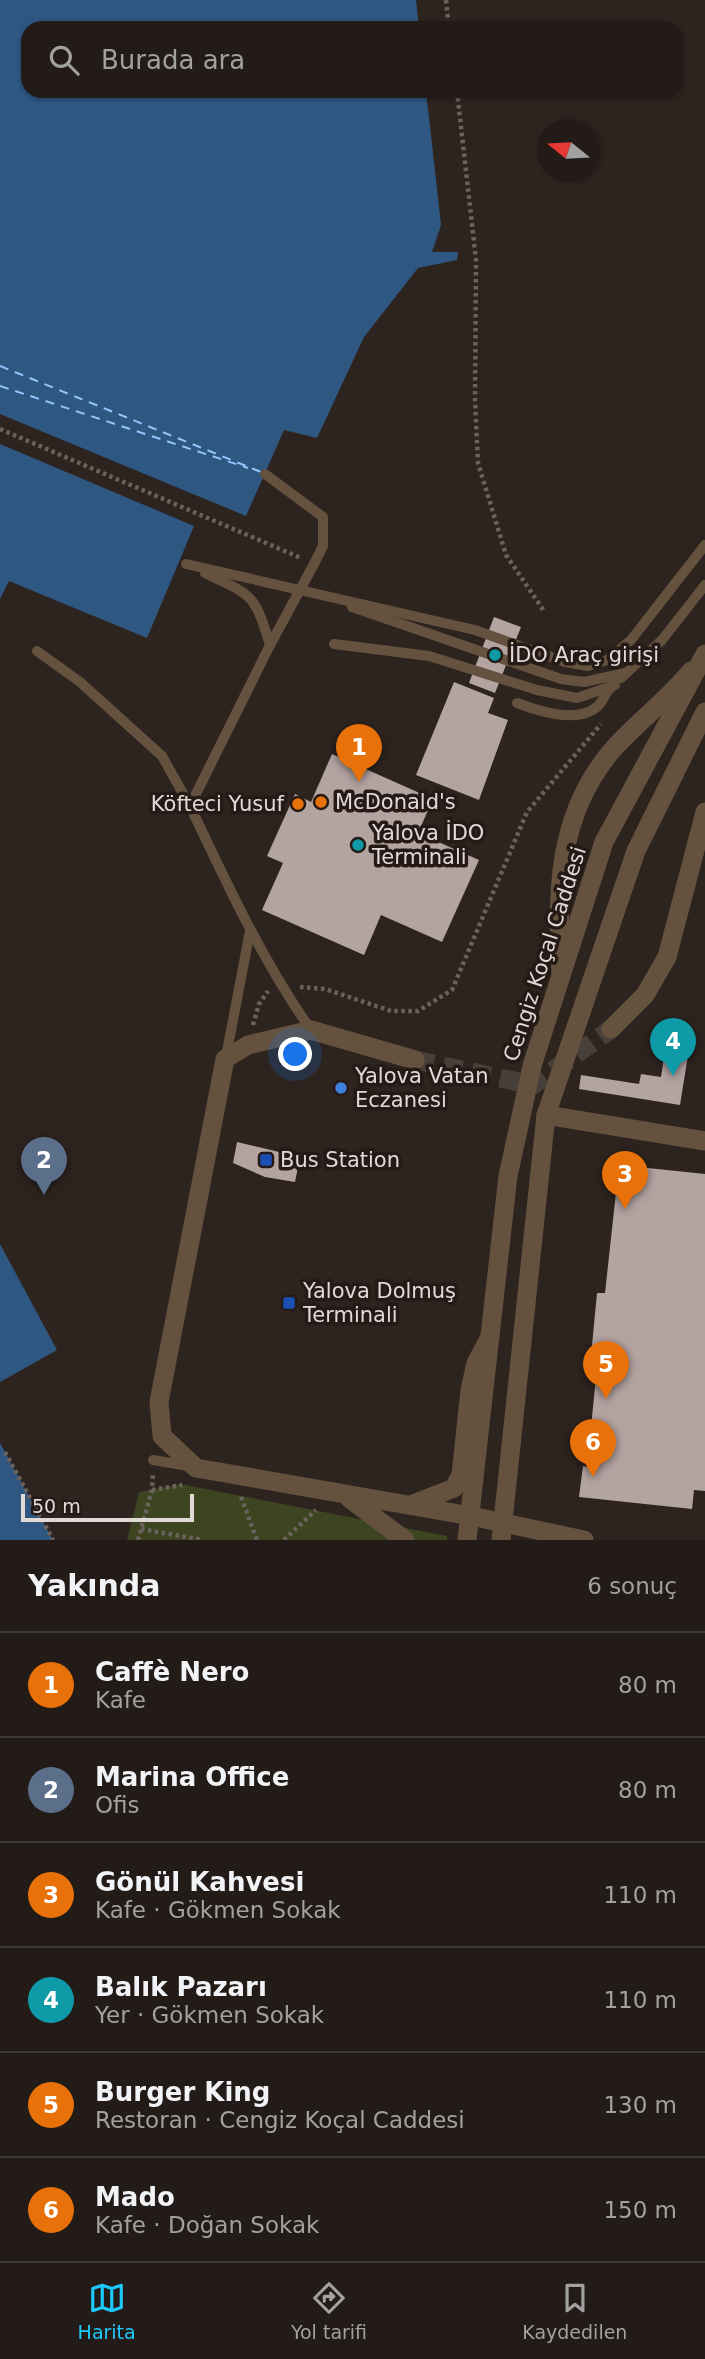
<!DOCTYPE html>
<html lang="tr">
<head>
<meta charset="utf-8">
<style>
	:root { --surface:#221b17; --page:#2a2420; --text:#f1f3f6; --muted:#a2a1a1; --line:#3f3936; --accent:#1ec9fd }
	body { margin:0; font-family:"DejaVu Sans",sans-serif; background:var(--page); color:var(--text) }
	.compass { position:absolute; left:537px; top:119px; width:63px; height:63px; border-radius:50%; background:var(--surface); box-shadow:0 2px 5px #0004; rotate:288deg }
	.scale { position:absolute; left:21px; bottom:18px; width:173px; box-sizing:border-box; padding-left:7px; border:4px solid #e1d9d6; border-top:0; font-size:19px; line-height:24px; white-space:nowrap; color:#e1d9d6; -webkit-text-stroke:5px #251a16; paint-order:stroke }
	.you { position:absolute; left:296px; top:1055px; width:24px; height:24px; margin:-18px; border:5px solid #fff; border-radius:50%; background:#1a73e8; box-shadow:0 0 0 10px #1a73e833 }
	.badge { display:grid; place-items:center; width:46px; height:46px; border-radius:50%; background:var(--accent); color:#fff; font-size:23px; font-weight:700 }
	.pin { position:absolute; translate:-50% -58px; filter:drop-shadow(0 2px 4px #0008) }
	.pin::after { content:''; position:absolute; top:37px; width:24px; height:21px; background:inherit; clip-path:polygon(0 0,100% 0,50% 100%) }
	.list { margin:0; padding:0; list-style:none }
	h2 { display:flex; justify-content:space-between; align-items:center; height:91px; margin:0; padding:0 28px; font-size:30px }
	h2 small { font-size:23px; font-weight:400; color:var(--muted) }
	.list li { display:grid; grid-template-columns:46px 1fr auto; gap:21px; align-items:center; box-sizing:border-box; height:105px; padding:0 28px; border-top:2px solid var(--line) }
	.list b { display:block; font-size:26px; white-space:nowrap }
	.list p { margin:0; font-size:23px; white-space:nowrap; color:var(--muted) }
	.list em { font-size:23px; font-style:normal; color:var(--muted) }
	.icon { flex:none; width:38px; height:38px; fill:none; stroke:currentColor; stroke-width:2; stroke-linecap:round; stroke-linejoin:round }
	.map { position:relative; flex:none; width:705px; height:1540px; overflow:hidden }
	.search { position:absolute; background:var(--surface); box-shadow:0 2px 5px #0004; left:21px; right:21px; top:21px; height:77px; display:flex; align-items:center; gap:18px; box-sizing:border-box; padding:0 24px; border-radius:21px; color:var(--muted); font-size:26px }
	.sheet { height:721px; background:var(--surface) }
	nav { display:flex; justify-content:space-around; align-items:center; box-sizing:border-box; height:98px; border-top:2px solid var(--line); background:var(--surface); font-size:19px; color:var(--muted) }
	nav a { display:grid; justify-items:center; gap:4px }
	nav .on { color:var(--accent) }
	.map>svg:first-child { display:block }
</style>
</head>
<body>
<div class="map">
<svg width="705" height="1540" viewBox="0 0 705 1540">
	<rect width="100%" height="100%" fill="#2e241f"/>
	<polygon fill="#3d4520" points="180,1484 447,1536 447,1540 127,1540 139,1492"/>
	<g fill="#2e5782">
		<polygon points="0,0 416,0 419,28 28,28 28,91 426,91 441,225 432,252 458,252 457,260 418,268 364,337 317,438 284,430 246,516 0,414"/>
		<polygon points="0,444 194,526 147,638 9,581 0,599"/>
		<polygon points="0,1244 57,1350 0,1382"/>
		<polygon points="0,1443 5,1452 53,1540 0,1540"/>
	</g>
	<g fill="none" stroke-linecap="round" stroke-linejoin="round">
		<g stroke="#94c5fb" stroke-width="2" stroke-dasharray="9 7" stroke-linecap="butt">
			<polyline points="0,366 261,472"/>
			<polyline points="0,386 248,468"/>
		</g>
	</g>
	<g fill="#b3a3a1">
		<polygon points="494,617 521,627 495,693 469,683"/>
		<polygon points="454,682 494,698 488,713 508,720 479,800 416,775"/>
		<polygon points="332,754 433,799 418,833 479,860 442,942 381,915 364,955 262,910 283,863 267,856 295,794 311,802"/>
		<polygon points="666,1045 689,1049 680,1105 579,1089 581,1075 639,1084 641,1074 661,1077"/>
		<polygon points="237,1142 300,1157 295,1182 265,1177 233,1163"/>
		<polygon points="619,1165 705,1174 705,1491 694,1490 692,1509 579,1497 583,1466 587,1467 597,1367 590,1366 597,1293 605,1293"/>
	</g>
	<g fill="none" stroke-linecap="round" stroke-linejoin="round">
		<polyline stroke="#493f3a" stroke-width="19" stroke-dasharray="19 10" stroke-linecap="butt" points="415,1060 533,1085 611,1029"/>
		<g stroke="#6b615d" stroke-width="4.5" stroke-dasharray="3.5 3.5" stroke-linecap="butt">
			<polyline points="446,0 449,28"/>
			<polyline points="457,91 476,260 475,399 478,463 506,555 544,611"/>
			<polyline points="0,429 301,558"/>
			<polyline points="300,987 325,989 391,1011 418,1011 452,990 527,812 601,724"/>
			<polyline points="253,1025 259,1004 268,991"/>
			<polyline points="5,1452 53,1540"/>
			<polyline points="152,1490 182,1485"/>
			<polyline points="241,1497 257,1540"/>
			<polyline points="141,1529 203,1540"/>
			<polyline points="138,1540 152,1490 153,1473"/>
			<polyline points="284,1540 316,1510"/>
		</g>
		<g stroke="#64523f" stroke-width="10">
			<path d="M265 474 323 517V546L314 564 270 645 190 806C227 884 262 960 311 1030"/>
			<polyline points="186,564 475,630 565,662 588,666 607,660 631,640 705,545"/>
			<path d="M205 573C253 596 254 593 270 645"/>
			<polyline points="352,607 561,679 584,682 625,673"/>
			<polyline points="334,644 429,656 537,690 577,698 615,685"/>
			<polyline points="37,651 80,682 162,756 190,806"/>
			<polyline points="621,678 662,640 705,585"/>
			<path d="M517 703C538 711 579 724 598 706 603 701 605 693 611 688"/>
			<polyline points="226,1057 250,931"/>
			<polyline points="153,1460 188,1466"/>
		</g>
		<g stroke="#64523f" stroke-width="19">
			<path d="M561 974C556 893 557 812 615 747 639 721 668 699 691 671"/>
			<polyline points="611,1029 645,995 667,957 705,812"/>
			<polyline points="415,1060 311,1030 248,1045 225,1059 159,1402 162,1436 196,1468 471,1516 584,1540"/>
			<polyline points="546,1115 705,1141"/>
			<polyline points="350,1499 405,1540"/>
			<polyline points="413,1504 454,1488 461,1475 470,1390 476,1363 490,1337"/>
		</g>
		<g stroke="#64523f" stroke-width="19">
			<polyline points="467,1540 508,1176 532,1066 604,842 705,654"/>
			<polyline points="501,1540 546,1115 636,851 705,712"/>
		</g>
	</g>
	<g fill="#0f9aa8" stroke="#251a16" stroke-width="2.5">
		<circle cx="495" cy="655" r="7"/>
		<circle cx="358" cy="845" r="7"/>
	</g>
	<g fill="#e8710a" stroke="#251a16" stroke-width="2.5">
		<circle cx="321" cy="802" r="7"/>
		<circle cx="298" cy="804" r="7"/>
	</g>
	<circle fill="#3f7fe0" stroke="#251a16" stroke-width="2.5" cx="341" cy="1088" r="7"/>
	<g fill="#1a4fb4" stroke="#251a16" stroke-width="2.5">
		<rect x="259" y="1153" width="14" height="14" rx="3.5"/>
		<rect x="282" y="1296" width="14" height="14" rx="3.5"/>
	</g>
	<g text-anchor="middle" stroke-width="7" stroke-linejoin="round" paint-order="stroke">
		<g font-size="21" fill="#e1d9d6" stroke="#251a16" text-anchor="start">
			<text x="509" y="662">İDO Araç girişi</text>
			<text x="335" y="809">McDonald's</text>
			<text x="284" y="811" text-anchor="end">Köfteci Yusuf</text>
			<text x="372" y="840">Yalova İDO<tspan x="372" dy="24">Terminali</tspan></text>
			<text x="355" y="1083">Yalova Vatan<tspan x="355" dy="24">Eczanesi</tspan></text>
			<text x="280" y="1167">Bus Station</text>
			<text x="303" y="1298">Yalova Dolmuş<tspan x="303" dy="24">Terminali</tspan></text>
		</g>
		<g font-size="21" fill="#e1d9d6" stroke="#251a16">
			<text transform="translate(545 954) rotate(-72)" y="7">Cengiz Koçal Caddesi</text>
		</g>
	</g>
</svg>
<svg class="compass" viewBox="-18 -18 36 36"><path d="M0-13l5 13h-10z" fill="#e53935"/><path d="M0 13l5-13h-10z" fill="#a2a1a1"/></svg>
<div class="scale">50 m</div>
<div class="you"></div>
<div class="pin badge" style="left:359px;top:782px;background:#e8710a">1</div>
<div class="pin badge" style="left:44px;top:1195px;background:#5c6f8a">2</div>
<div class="pin badge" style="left:625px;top:1209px;background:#e8710a">3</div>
<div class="pin badge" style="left:673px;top:1076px;background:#0f9aa8">4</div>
<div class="pin badge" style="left:606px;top:1399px;background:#e8710a">5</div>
<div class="pin badge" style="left:593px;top:1477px;background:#e8710a">6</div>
<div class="search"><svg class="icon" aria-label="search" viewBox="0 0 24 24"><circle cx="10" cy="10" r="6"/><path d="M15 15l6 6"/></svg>Burada ara</div>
</div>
<section class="sheet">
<h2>Yakında<small>6 sonuç</small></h2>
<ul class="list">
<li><span class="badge" style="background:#e8710a">1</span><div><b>Caffè Nero</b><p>Kafe</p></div><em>80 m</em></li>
<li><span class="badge" style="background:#5c6f8a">2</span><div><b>Marina Office</b><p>Ofis</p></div><em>80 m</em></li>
<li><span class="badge" style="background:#e8710a">3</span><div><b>Gönül Kahvesi</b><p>Kafe · Gökmen Sokak</p></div><em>110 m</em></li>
<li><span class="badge" style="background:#0f9aa8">4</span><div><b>Balık Pazarı</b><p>Yer · Gökmen Sokak</p></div><em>110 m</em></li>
<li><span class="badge" style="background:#e8710a">5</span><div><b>Burger King</b><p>Restoran · Cengiz Koçal Caddesi</p></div><em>130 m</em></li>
<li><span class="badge" style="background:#e8710a">6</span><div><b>Mado</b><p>Kafe · Doğan Sokak</p></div><em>150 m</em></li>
</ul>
</section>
<nav>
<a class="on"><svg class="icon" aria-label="map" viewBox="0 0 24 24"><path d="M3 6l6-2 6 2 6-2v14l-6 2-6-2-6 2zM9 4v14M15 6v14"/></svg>Harita</a>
<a><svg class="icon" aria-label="directions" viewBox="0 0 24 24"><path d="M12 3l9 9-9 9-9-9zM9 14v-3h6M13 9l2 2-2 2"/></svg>Yol tarifi</a>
<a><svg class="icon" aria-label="saved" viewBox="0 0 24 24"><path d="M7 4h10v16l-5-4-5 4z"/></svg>Kaydedilen</a>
</nav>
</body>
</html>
